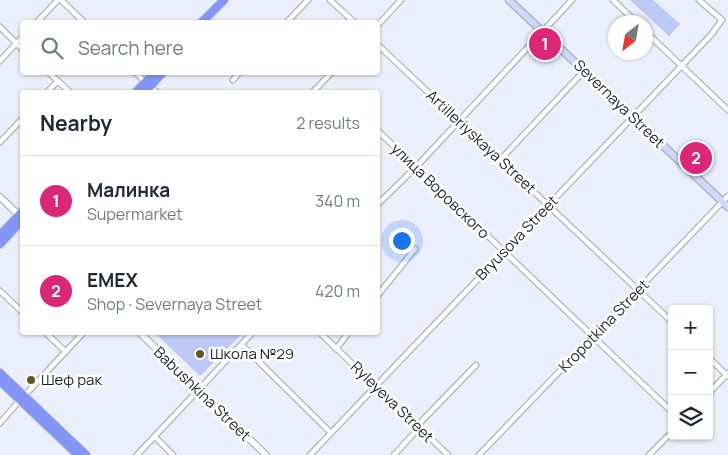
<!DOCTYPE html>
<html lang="en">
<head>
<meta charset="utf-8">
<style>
	:root { --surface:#fff; --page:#f2f2f3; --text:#1f2937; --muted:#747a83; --line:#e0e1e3; --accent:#db2777 }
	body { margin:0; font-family:Manrope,sans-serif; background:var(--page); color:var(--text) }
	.controls { position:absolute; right:15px; bottom:15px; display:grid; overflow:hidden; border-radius:5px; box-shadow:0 1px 4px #0004 }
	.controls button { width:45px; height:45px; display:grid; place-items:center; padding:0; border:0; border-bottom:1px solid var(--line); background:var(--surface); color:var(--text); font:25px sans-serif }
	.compass { position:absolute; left:608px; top:15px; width:45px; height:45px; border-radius:50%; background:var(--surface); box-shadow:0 1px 4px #0004; rotate:211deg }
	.you { position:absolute; left:401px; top:240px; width:18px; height:18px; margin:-12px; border:4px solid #fff; border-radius:50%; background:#1a73e8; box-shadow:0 0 0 8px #1a73e833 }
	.badge { display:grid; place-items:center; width:32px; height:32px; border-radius:50%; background:var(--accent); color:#fff; font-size:16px; font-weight:700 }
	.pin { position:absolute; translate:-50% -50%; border:2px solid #fff; box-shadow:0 1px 5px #0006 }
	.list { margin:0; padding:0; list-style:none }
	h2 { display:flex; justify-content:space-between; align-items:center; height:65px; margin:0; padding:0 20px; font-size:21px }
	h2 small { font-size:16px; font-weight:400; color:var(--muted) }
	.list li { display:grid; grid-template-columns:32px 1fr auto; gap:15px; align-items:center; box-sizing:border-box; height:90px; padding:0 20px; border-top:1px solid var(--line) }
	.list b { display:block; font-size:19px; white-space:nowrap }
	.list p { margin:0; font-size:16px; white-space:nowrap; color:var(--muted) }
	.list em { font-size:16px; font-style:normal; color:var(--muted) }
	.icon { flex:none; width:28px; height:28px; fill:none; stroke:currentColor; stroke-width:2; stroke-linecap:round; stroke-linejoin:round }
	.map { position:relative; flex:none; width:728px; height:455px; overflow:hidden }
	.search { position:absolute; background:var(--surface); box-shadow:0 1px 4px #0004; left:20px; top:20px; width:360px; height:55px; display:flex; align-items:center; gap:12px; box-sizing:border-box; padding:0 18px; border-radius:5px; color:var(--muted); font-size:19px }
	.panel { position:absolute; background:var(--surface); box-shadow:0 1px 4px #0004; left:20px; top:90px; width:360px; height:245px; border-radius:5px }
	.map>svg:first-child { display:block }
</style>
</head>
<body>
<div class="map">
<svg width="728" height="455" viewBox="0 0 728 455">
	<rect width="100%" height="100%" fill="#ebeffb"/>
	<g fill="#bdc9f5">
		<polygon points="630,0 653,0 680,24 669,36"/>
		<polygon points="155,333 243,333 200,376"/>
	</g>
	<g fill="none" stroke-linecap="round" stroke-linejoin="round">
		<g stroke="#b0b3bf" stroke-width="7">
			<g id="minor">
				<polyline points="61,0 84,22"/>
				<polyline points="330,0 354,22"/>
				<polyline points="613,0 636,22"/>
				<polyline points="37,22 58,0"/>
				<polyline points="287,22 308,0"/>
				<polyline points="378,25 401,0"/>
				<polyline points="0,27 22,49"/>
				<polyline points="646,32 728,110"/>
				<polyline points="378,45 672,322"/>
				<polyline points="0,61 22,37"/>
				<polyline points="48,72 70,92"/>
				<polyline points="135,72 145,82"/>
				<polyline points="233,80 240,72"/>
				<polyline points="150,87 157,92"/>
				<polyline points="47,92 58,81"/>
				<polyline points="313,92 332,72"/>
				<polyline points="378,131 672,412"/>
				<polyline points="0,142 22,119"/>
				<polyline points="500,160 584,71"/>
				<polyline points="378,204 416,167 572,0"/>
				<polyline points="0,291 22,312"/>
				<polyline points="378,295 415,249"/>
				<polyline points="45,332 66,352"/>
				<polyline points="319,332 448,455"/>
				<polyline points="242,345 330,432"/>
				<polyline points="336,349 349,332"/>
				<polyline points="709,358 728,376"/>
				<polyline points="709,393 728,373"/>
				<polyline points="24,396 84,332"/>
				<polyline points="0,423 20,400"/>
				<polyline points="155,437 173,455"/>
				<polyline points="137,455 253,332"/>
				<polyline points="310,455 711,35 722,20 699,0"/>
				<polyline points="394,455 418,429 417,426 476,365"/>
				<polyline points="479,455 728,196"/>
				<polyline points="649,455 672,432"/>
			</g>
		</g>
		<g stroke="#b0b3bf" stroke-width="8">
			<g id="tertiary">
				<polyline points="0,197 22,218"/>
				<polyline points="139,332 266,455"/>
			</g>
		</g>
		<g stroke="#b0b3bf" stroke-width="9">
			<polyline id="secondary" points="509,0 728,207"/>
		</g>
		<g stroke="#cececf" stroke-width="10">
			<g id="trunk">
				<polyline points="202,22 224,0"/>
				<polyline points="136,92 155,72"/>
				<polyline points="145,92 163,72"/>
				<polyline points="0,235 22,212"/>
				<polyline points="0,244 22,220"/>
				<polyline points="0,373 86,455"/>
				<polyline points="0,381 78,455"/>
			</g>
		</g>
		<use href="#minor" stroke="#fff" stroke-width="4.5"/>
		<use href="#tertiary" stroke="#fff" stroke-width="5.5"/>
		<use href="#secondary" stroke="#d1d7fa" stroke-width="6"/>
		<use href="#trunk" stroke="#8496f3" stroke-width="8"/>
	</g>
	<g fill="#655522" stroke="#fff" stroke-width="2">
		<circle cx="200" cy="354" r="5"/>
		<circle cx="31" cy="380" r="5"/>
	</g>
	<g text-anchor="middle" stroke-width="5" stroke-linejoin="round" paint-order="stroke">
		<g font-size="15" fill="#1f2125" stroke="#fff">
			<text transform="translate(619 104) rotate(44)" y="5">Severnaya Street</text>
			<text transform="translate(481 142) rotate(43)" y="5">Artilleriyskaya Street</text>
			<text transform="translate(440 191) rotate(44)" y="5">улица Воровского</text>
			<text transform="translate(517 238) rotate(-46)" y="5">Bryusova Street</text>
			<text transform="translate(604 326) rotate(-46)" y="5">Kropotkina Street</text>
			<text transform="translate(202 394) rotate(44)" y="5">Babushkina Street</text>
			<text transform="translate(392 402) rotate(44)" y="5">Ryleyeva Street</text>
		</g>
		<g font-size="15" fill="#1f2125" stroke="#fff" text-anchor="start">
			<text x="210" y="359">Школа №29</text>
			<text x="41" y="385">Шеф рак</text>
		</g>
	</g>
</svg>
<div class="controls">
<button>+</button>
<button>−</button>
<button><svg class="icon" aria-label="layers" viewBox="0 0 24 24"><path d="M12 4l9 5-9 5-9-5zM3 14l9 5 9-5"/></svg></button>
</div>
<svg class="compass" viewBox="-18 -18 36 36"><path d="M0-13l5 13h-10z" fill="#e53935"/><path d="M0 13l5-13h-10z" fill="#747a83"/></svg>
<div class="you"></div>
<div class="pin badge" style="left:545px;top:44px">1</div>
<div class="pin badge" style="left:696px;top:158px">2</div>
<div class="search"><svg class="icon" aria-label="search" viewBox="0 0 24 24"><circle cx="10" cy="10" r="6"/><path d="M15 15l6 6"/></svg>Search here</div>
<section class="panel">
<h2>Nearby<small>2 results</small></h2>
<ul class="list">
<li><span class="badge">1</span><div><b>Малинка</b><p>Supermarket</p></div><em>340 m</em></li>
<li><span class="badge">2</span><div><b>EMEX</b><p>Shop · Severnaya Street</p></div><em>420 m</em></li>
</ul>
</section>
</div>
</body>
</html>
